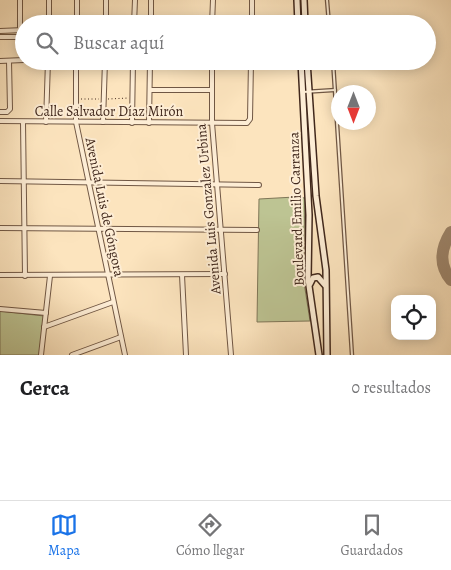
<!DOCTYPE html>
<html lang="es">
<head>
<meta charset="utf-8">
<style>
	:root { --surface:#fff; --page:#f6f6f6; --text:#202124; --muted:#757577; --line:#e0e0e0; --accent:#1a73e8 }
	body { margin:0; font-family:Alegreya,serif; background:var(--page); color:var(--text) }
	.controls { position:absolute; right:15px; bottom:15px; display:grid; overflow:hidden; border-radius:10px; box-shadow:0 2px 12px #0003 }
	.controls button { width:45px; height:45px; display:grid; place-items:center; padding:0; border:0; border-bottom:1px solid var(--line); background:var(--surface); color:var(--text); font:25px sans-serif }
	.compass { position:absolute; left:331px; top:85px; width:45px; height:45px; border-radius:50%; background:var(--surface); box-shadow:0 2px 12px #0003; rotate:180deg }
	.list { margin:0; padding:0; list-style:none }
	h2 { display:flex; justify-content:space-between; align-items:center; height:65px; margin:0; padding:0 20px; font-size:21px }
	h2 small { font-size:16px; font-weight:400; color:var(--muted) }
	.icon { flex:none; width:28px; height:28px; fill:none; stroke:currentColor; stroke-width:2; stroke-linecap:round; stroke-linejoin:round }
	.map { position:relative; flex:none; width:451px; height:355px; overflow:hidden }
	.search { position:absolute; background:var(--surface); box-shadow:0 2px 12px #0003; left:15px; right:15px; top:15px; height:55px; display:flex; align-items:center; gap:12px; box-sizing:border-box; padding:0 18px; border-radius:28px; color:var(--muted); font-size:19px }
	.sheet { height:145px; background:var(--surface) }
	nav { display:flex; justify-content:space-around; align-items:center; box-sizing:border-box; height:70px; border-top:1px solid var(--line); background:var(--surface); font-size:14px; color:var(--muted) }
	nav a { display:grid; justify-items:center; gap:2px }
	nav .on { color:var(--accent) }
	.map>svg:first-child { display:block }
</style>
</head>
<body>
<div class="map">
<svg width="451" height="355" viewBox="0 0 451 355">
	<rect width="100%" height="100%" fill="#fce4be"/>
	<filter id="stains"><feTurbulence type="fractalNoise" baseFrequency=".004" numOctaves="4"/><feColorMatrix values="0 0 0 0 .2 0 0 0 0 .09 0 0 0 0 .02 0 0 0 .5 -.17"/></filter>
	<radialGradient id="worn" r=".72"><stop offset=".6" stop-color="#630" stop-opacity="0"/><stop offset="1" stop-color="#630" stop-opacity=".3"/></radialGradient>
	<g fill="#bdc493" stroke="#7f7658">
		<polygon points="295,197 305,198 303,276 310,321 257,322 259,199"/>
		<polygon points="0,311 44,316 39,355 0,355"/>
	</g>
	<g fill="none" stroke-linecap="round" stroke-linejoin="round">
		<path stroke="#9e866d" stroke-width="12" d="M451 232C441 248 438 264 451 280"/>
		<g stroke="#705744" stroke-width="4.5">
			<g id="lane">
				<polyline points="327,0 329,24"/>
				<polyline points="333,61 352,355"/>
				<polyline points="303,92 335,90"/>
			</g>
		</g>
		<g stroke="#705744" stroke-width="6">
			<g id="street">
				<polyline points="20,0 20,37"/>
				<polyline points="49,24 49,0"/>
				<polyline points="77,24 77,0"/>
				<polyline points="106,24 106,0"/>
				<polyline points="134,24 135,0"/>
				<polyline points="151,24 151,0"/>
				<polyline points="212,24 213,0"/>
				<polyline points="252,24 252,0"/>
				<polyline points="0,31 24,30"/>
				<polyline points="0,37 24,37"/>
				<polyline points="0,61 24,60"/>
				<polyline points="76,61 76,122 125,355"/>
				<polyline points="212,61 212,123 231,355"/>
				<polyline points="150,90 211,90"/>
				<polyline points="0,112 7,112 10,109 9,61"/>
				<polyline points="0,121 247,123 250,119 251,61"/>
				<polyline points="23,122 25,276"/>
				<polyline points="46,122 48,61"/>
				<polyline points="103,122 105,61"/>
				<polyline points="132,123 133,61"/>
				<polyline points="149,123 150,61"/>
				<polyline points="0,181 259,185"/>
				<polyline points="0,228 257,230"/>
				<polyline points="0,275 225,274"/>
				<polyline points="182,275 186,355"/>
				<polyline points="0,309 46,313"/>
				<polyline points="44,327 113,302"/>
				<polyline points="41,355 50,276"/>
				<polyline points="72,355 121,337"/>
			</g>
		</g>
		<g stroke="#41281c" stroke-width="8">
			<g id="secondary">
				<polyline points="297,0 298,24"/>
				<polyline points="304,0 305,24"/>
				<polyline points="301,61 309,215 308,279 319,355"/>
				<polyline points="307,61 316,196 326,270 327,355"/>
				<polyline points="310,284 313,278 318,277 325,285"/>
			</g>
		</g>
		<g stroke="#41281c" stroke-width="1" stroke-dasharray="1 2.5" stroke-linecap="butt">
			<polyline points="81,99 99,99"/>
			<polyline points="108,99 129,98"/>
		</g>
		<use href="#lane" stroke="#fdedd5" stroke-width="2"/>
		<use href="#street" stroke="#fdedd5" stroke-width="4"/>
		<use href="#secondary" stroke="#fdedd5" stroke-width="5"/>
	</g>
	<g text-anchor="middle" stroke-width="4" stroke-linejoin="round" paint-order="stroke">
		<g font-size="14" fill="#41281c" stroke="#fdedd5">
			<text x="109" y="116">Calle Salvador Díaz Mirón</text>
			<text transform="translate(105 207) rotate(78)" y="5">Avenida Luis de Góngora</text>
			<text transform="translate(208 209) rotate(-95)" y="5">Avenida Luis Gonzalez Urbina</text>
			<text transform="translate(296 209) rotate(-92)" y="5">Boulevard Emilio Carranza</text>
		</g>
	</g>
	<rect width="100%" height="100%" filter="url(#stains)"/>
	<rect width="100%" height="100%" fill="url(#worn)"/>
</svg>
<div class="controls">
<button><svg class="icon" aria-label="locate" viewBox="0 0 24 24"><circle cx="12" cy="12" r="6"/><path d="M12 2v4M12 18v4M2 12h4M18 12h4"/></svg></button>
</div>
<svg class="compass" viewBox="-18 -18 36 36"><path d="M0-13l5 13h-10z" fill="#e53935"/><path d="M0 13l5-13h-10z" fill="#757577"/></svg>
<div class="search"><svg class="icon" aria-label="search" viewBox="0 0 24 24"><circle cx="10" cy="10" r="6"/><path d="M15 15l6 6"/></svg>Buscar aquí</div>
</div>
<section class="sheet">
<h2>Cerca<small>0 resultados</small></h2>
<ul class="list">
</ul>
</section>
<nav>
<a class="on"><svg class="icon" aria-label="map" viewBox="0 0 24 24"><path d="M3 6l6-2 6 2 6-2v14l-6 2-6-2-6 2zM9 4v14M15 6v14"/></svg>Mapa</a>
<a><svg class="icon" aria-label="directions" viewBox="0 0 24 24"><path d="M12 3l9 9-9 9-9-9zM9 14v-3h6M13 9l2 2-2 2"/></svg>Cómo llegar</a>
<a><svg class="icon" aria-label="saved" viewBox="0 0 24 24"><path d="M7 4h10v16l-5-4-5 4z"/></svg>Guardados</a>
</nav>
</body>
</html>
